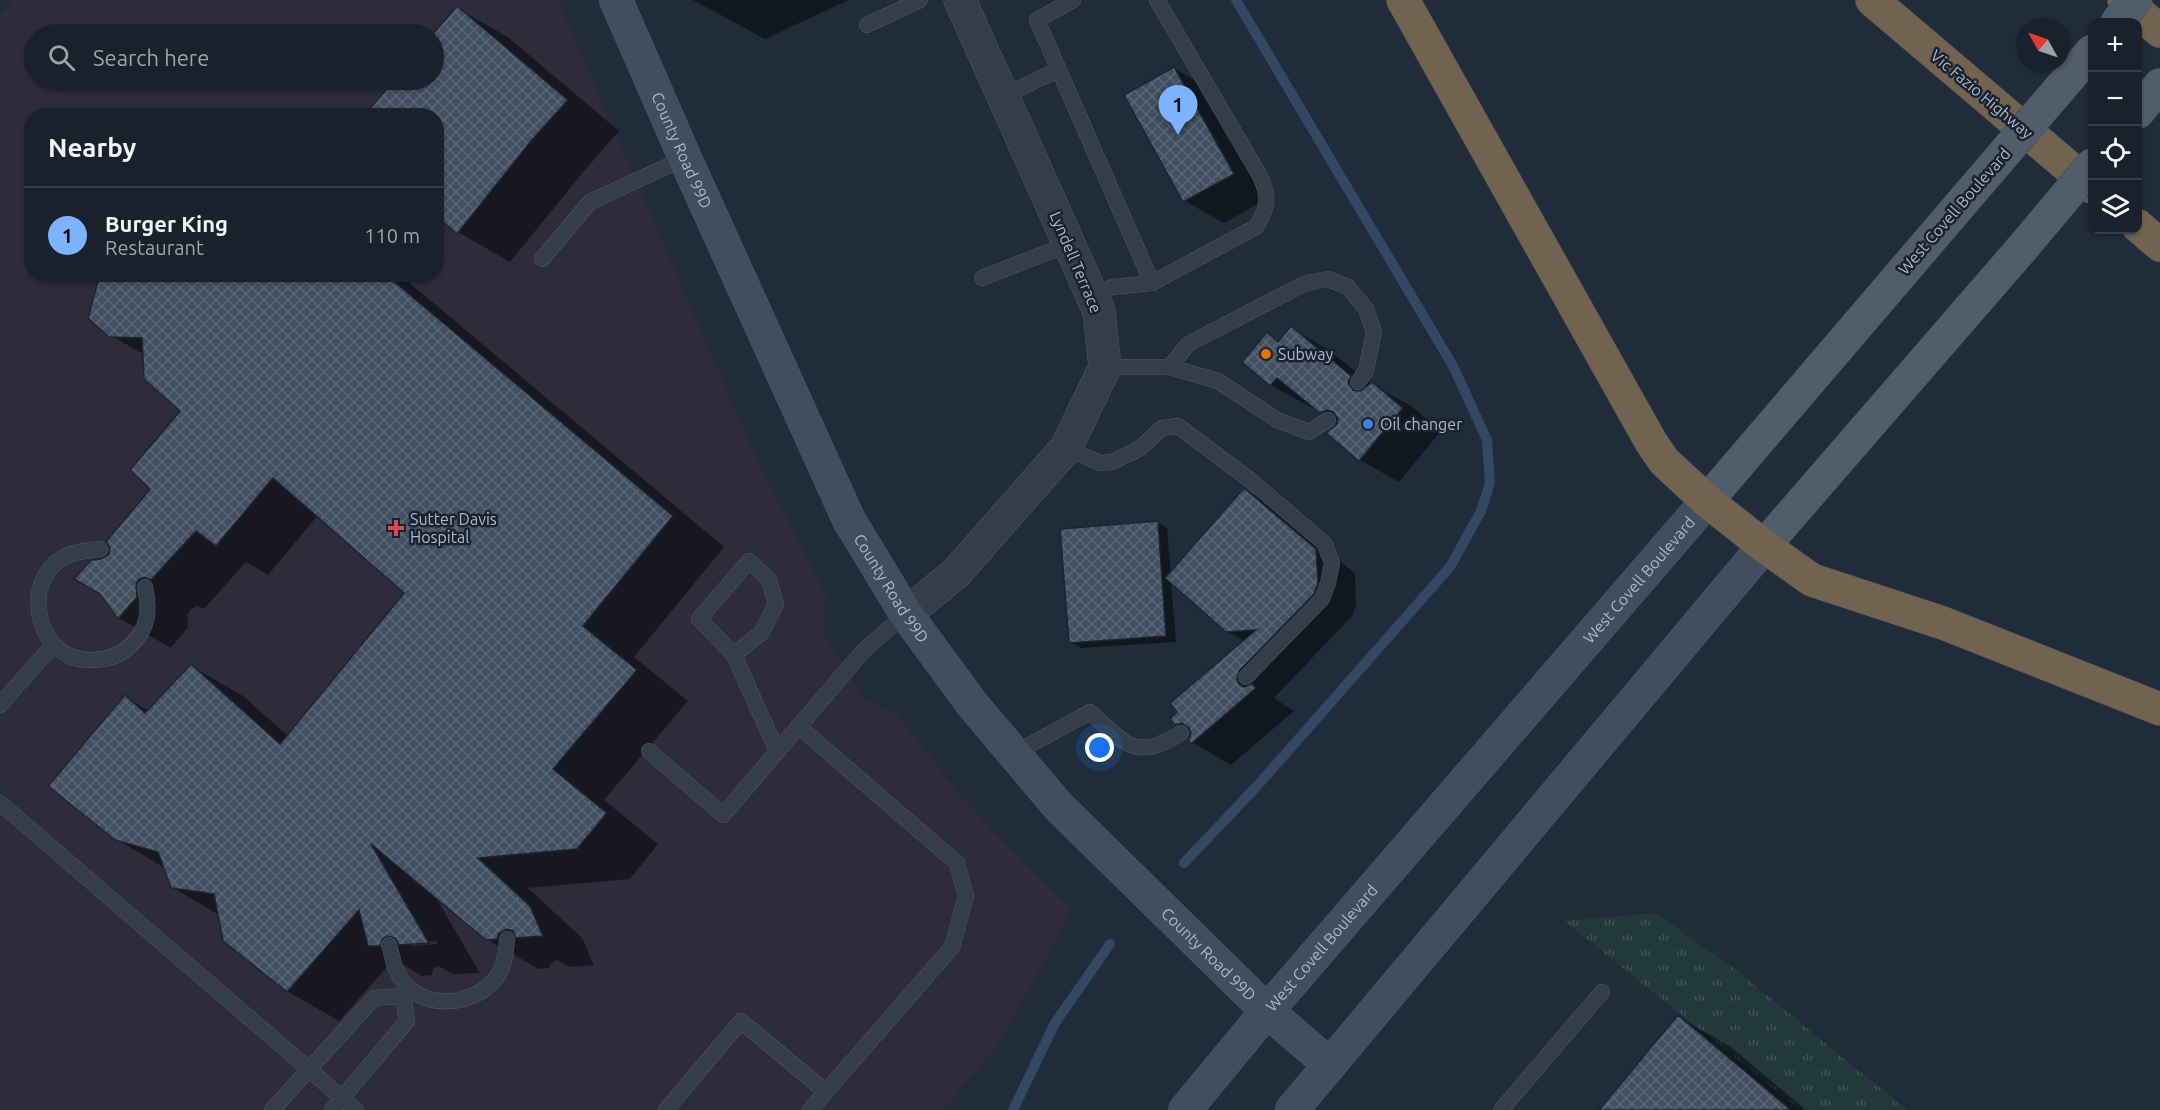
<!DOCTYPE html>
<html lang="en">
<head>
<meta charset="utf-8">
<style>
	:root { --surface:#18212c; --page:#212934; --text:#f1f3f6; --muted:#9fa3a9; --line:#363e48; --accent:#7db3fd }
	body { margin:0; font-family:Ubuntu,sans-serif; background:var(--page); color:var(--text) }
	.controls { position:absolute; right:18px; top:18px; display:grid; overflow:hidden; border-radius:12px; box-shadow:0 2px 4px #0004 }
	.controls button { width:54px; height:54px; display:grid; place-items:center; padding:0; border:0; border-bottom:2px solid var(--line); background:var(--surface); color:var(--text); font:30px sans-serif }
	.compass { position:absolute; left:2016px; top:18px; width:54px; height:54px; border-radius:50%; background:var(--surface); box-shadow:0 2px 4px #0004; rotate:310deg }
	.you { position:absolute; left:1100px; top:748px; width:21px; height:21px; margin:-15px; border:4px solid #fff; border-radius:50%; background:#1a73e8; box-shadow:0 0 0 9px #1a73e833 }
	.badge { display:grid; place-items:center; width:39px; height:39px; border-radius:50%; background:var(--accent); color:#111; font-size:20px; font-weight:700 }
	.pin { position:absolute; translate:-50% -50px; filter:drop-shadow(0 2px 3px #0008) }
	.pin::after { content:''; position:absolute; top:32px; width:21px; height:18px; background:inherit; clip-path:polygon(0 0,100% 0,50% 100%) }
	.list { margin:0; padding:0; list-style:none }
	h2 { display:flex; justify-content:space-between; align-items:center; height:78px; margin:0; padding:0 24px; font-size:26px }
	h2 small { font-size:20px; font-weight:400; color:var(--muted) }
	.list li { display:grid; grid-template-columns:39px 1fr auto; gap:18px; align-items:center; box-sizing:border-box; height:96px; padding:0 24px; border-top:2px solid var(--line) }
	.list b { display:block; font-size:22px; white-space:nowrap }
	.list p { margin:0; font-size:20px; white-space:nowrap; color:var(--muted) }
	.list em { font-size:20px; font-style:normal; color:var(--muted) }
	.icon { flex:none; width:33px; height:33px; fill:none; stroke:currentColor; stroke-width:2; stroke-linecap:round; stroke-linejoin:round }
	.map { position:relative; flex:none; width:2160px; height:1110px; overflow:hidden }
	.search { position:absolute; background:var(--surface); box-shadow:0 2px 4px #0004; left:24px; top:24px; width:420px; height:66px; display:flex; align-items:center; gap:15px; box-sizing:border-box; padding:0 21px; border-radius:33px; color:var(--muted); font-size:22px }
	.panel { position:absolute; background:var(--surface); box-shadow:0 2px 4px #0004; left:24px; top:108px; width:420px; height:174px; border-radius:24px }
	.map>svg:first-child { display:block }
</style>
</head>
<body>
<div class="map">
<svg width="2160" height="1110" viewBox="0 0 2160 1110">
	<defs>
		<pattern id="grass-tufts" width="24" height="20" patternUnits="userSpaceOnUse" patternTransform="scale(1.5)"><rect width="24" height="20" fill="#22393b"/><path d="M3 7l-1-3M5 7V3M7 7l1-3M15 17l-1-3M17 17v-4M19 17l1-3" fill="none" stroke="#405456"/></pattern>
		<pattern id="building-cross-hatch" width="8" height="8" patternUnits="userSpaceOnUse" patternTransform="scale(1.5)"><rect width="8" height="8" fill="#414f60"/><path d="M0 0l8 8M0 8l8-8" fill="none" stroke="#5a6675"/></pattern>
	</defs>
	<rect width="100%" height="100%" fill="#202c3a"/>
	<path fill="#2e2c3b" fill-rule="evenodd" d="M13 0H558L758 462 826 595 823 635 864 697 898 716 970 807 1072 910 1000 1042 943 1110H0V15ZM34 34H434V80H34ZM32 116H436V274H32Z"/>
	<polygon fill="url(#grass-tufts)" points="1655,913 1739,972 1907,1110 1800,1110 1564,921"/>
	<g fill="#0007" fill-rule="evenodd">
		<polygon points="693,0 849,0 765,39"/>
		<polygon points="457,8 509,38 619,131 584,171 510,262 458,232 436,116 366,116 396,80 434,80 434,36"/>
		<polygon points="1174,68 1213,91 1272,196 1224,223 1185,201"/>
		<path d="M102 274H399L724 547 634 657 688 701 604 800 658 844 630 879 528 888 582 938 594 965 570 967 557 960 551 963 549 968 539 969 486 939 435 896 480 973 453 974 438 966 433 969 432 975 422 976 394 959 339 1021 287 991 219 915 172 887 165 868 116 839 125 697 149 711 191 666 243 696 288 736 406 593 318 515 268 575 246 562 204 609 197 606 190 610 187 615 188 627 171 648 119 618 102 560 110 554 152 489 182 410 145 355 110 335ZM200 524 202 526 175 555 174 554ZM437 941V944L411 946V943Z"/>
		<polygon points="1291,328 1330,351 1371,384 1411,406 1441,431 1399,482 1360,460 1339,422 1312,405 1310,407 1271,385 1267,334 1280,342"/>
		<polygon points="1245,490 1284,512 1355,574 1356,606 1352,616 1275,697 1275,699 1294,711 1231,765 1192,742 1193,733 1176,724 1245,642 1227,631 1171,582 1176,642 1081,648 1071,642 1157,522 1167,528 1171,574"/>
		<polygon points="1679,1017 1731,1047 1806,1110 1601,1110"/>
	</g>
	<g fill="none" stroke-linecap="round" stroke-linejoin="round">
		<g stroke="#324863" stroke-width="10">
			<polyline points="1184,863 1258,785 1450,567 1481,511 1490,483 1487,440 1453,366 1236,0"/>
			<polyline points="1013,1110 1055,1023 1110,944"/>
		</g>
	</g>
	<g fill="url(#building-cross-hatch)" stroke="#1b2531" stroke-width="1.5">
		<polygon points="457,6 568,100 531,141 457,234 436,216 436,116 364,116 394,80 434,80 433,34"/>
		<polygon points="1174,67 1234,174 1183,202 1124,95"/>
		<polygon points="100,274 385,274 673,516 583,626 637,670 553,769 607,813 577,849 478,858 530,906 543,936 516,938 513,931 507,929 499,933 497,939 486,940 371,844 429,943 399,945 395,938 387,936 382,939 380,946 368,946 359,910 287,992 223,941 214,894 171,888 158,852 115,840 48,786 125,695 145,713 191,664 280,744 404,593 273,478 216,546 196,531 151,580 144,577 138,580 136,584 137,597 118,619 100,594 74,579 91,560 101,559 109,554 110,548 106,542 150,489 130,470 180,411 144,379 142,338 109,337 88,318"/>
		<polygon points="1291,326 1351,376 1348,382 1353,390 1361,391 1372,382 1403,408 1359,461 1326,433 1337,424 1338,419 1333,412 1327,410 1320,413 1277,378 1270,386 1242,362 1267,332 1278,342"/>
		<polygon points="1244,488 1316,549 1318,583 1314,594 1239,671 1237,679 1239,684 1244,687 1252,684 1256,688 1191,744 1188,740 1191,734 1189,728 1182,723 1175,725 1170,719 1177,712 1170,703 1256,630 1226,632 1165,578"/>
		<polygon points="1158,521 1166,636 1069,643 1060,529"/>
		<polygon points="1678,1015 1791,1110 1599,1110"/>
	</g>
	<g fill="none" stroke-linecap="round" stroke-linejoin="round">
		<g stroke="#4f5965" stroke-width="16">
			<g id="lane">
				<polyline points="1073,0 1037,20 1152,283"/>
				<polyline points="867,25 920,0"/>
				<polyline points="1003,96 1058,70"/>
				<polyline points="542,259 590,202 685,158"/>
				<polyline points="982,278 1069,244"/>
				<path d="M1092 295 1113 287 1152 283 1256 227C1268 207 1270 198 1260 176L1157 0"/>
				<polyline points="1105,367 1170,367 1218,381 1277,420 1309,432 1328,420"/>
				<polyline points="1170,367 1188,344 1306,283 1328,279 1348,287 1366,309 1374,332 1366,371 1358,382"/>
				<polyline points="1066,448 1100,463 1112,462 1139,449 1162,428 1178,426 1250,480 1324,543 1332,563 1328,583 1322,599 1246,677"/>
				<path d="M100 549C88 550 79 551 68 555 17 578 36 663 92 660 107 660 119 656 130 646 149 628 150 611 145 587"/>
				<polyline points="734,655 762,632 776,604 769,580 749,561 699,619 734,655 777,751"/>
				<polyline points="0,705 53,645"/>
				<polyline points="798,726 957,863 966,896 952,947 810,1110"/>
				<polyline points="649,751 723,815 865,649 906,614"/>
				<path d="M1013 754 1090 712C1127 744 1134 762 1181 733"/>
				<polyline points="0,803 356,1110"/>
				<path d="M389 945C392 954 393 964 397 972 415 1011 472 1009 496 978 505 966 506 953 507 939"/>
				<polyline points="272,1110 374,998 403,996 410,989"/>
				<polyline points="332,1110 407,1021 403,996"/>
				<polyline points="666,1110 741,1021 826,1092"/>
				<polyline points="1501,1110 1602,992"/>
			</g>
		</g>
		<g stroke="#4f5965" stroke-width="33">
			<polyline id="street" points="906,614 956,573 1066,448 1105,367 1099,311 960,0"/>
		</g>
		<g stroke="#4f5965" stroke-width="34">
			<g id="secondary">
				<path id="s1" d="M616 0 685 158 849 520 906 614 972 704 1059 807 1267 1011 1330 1065"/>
				<path id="s2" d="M1185 1110 1267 1011 1707 501"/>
				<polyline points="1292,1110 1764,546"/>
			</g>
		</g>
		<g stroke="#3d4754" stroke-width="34">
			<g id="primary">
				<polyline points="2138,112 2160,85"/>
				<polyline points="1707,501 1966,198"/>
				<polyline points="1764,546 2024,246"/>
			</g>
		</g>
		<g stroke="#3f4955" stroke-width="34">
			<g id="highway">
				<polyline points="1403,0 1651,442 1664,461 1707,501 1764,546 1812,580 1943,623 2160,709"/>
				<polyline points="1872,0 2092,187"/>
				<polyline points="2124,0 2160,31"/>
				<polyline points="2138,226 2160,245"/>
			</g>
		</g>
		<use href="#lane" stroke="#343e4b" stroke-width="15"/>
		<use href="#street" stroke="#343e4b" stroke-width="32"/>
		<use href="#secondary" stroke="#424d5e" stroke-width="33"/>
		<use href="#primary" stroke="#525d6b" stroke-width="33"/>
		<use href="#highway" stroke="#716350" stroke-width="33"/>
		<g stroke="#3d4754" stroke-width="34" stroke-linecap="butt">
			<g id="primary-bridge">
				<polyline points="2117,22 2136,0"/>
				<polyline points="1966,198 2092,51"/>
				<polyline points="2024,246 2092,165"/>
			</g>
		</g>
		<use href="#primary-bridge" stroke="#525d6b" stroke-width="33"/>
	</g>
	<circle fill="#e8710a" stroke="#19232f" stroke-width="2" cx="1266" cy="354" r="6"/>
	<circle fill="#3f7fe0" stroke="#19232f" stroke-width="2" cx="1368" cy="424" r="6"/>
	<path fill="#e0444e" stroke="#19232f" stroke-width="2" d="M393 519h6v6h6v6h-6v6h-6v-6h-6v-6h6z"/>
	<g text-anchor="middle" stroke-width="5" stroke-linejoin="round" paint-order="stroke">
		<g font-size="16" fill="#afb9c7" stroke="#19232f">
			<text transform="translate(1982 94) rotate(40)" y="6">Vic Fazio Highway</text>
			<text dy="6" stroke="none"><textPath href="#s1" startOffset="164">County Road 99D</textPath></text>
			<text transform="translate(1954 211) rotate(-49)" y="6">West Covell Boulevard</text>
			<text transform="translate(1076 262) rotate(67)" y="6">Lyndell Terrace</text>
			<text dy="6" stroke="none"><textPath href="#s2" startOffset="698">West Covell Boulevard</textPath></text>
			<text dy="6" stroke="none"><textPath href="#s1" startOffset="650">County Road 99D</textPath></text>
			<text dy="6" stroke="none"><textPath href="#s2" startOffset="212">West Covell Boulevard</textPath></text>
			<text dy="6" stroke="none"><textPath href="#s1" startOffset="1136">County Road 99D</textPath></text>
		</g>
		<g font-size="16" fill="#afb9c7" stroke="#19232f" text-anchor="start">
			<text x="1278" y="360">Subway</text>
			<text x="1380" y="430">Oil changer</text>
			<text x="410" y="525">Sutter Davis<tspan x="410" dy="18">Hospital</tspan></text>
		</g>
	</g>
</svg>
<div class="controls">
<button>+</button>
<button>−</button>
<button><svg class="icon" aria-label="locate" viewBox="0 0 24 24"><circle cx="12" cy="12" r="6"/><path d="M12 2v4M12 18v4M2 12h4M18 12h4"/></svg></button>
<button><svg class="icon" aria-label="layers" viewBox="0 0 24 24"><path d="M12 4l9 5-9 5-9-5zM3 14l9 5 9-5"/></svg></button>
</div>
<svg class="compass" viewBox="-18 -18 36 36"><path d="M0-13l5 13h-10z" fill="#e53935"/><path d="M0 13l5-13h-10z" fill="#9fa3a9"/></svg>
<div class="you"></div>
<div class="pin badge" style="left:1178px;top:135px">1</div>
<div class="search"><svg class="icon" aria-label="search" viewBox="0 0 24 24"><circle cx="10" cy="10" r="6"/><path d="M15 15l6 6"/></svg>Search here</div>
<section class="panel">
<h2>Nearby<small></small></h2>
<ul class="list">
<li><span class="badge">1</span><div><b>Burger King</b><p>Restaurant</p></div><em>110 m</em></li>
</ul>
</section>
</div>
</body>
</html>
